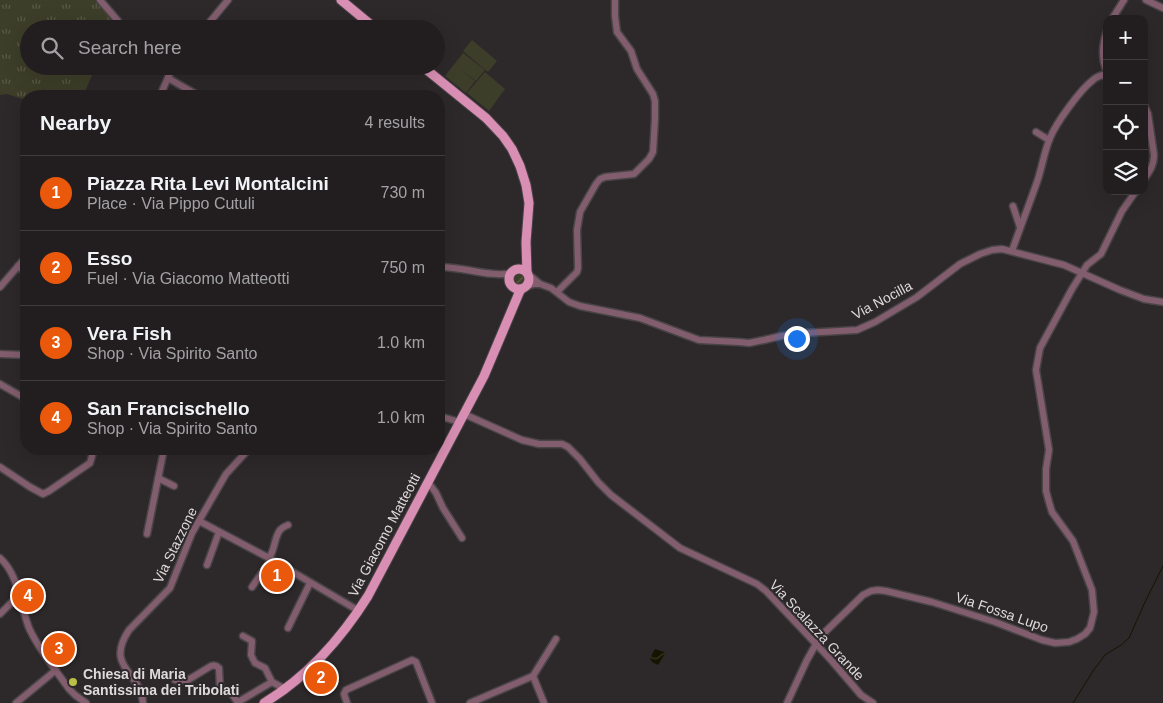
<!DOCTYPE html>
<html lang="en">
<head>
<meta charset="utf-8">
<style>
	:root { --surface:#221e20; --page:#2e2b2d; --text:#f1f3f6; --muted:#a2a2a5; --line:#3f3c3e; --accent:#ea580c }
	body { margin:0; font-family:Helvetica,sans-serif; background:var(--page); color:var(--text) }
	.controls { position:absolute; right:15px; top:15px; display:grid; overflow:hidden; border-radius:10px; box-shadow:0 5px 20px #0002 }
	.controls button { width:45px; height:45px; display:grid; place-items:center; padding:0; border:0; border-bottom:1px solid var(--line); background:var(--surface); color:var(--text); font:25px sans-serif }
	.you { position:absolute; left:796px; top:338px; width:18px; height:18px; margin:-12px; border:4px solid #fff; border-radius:50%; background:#1a73e8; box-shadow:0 0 0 8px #1a73e833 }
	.badge { display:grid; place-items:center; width:32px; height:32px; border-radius:50%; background:var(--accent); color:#fff; font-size:16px; font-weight:700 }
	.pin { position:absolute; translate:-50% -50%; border:2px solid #fff; box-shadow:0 1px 5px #0006 }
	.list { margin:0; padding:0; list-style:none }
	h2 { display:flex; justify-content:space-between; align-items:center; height:65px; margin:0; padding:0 20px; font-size:21px }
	h2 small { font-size:16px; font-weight:400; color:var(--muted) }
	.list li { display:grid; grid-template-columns:32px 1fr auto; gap:15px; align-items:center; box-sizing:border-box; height:75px; padding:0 20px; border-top:1px solid var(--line) }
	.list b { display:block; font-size:19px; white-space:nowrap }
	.list p { margin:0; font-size:16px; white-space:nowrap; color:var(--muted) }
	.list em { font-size:16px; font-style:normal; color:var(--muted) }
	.icon { flex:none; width:28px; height:28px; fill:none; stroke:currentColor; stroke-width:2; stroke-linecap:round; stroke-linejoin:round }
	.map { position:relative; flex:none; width:1163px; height:703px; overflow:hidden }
	.search { position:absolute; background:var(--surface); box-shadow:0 5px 20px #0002; left:20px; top:20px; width:425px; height:55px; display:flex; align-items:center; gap:12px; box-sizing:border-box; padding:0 18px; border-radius:28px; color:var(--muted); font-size:19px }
	.panel { position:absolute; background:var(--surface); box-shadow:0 5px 20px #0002; left:20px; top:90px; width:425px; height:365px; border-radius:20px }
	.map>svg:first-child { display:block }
</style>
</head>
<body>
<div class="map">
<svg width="1163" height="703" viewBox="0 0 1163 703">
	<defs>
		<pattern id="grass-tufts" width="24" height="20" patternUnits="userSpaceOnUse" patternTransform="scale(1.25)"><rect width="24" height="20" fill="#3d3e29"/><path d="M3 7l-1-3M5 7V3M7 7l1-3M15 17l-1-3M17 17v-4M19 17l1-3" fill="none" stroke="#595947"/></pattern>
		<pattern id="garden-furrows" width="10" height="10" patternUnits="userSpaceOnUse" patternTransform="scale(1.25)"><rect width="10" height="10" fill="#3d3e29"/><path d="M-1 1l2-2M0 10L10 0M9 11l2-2" fill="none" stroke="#595947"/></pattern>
		<pattern id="water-waves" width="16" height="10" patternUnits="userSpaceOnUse" patternTransform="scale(1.25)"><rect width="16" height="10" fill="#141500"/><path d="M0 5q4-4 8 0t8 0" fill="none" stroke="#363625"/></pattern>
	</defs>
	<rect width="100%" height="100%" fill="#2d282a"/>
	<polygon fill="url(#grass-tufts)" points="0,0 98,0 116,21 114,24 115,28 116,29 29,29 29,66 96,66 83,96 51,96 44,89 38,96 26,96 26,100 7,94 0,95"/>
	<g fill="#3d3e29">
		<polygon points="472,40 497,61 488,72 463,51"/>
		<polygon points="463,53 485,70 476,81 459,68 475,81 466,93 445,76"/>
		<polygon points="485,72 505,89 489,111 467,93"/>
	</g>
	<circle fill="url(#garden-furrows)" cx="519" cy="279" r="6"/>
	<polygon fill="url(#water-waves)" points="655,649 664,652 665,654 658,665 652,662 650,658"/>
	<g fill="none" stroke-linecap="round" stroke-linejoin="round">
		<polyline stroke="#141500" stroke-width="1" points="1073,703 1093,671 1105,655 1121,645 1129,638 1145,602 1163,566"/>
		<g stroke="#494446" stroke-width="9">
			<g id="minor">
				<polyline points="100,0 118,21 122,29"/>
				<polyline points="1146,0 1163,8"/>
				<polyline points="1112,19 1124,0"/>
				<polyline points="204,29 228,0"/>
				<path d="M1107 31C1102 45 1101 58 1107 72"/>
				<polyline points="168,78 199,96"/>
				<polyline points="160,96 170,73 175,66"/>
				<path d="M1144 105 1148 114 1154 155C1154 165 1150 171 1144 179"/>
				<polyline points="1036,132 1049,140"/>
				<polyline points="1013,206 1020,227"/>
				<path d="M1012 251C1020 228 1029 205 1037 182 1042 168 1044 152 1050 138 1056 123 1080 90 1093 80 1097 76 1102 75 1107 74"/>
				<polyline points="18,266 26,273"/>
				<path d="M439 267C460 266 492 278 511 273"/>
				<polyline points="528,274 540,284 551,288 569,302 580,306 640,318 699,340 739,342 749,343 764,340 781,336 804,333 857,330 875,322 917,297 960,264 980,254 992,250 1002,249 1064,265 1120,290 1144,299 1163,302"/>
				<polyline points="0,287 26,257"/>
				<polyline points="525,287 534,284 539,284"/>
				<polyline points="557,292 577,272 578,268 577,230 580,212 596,184 600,179 605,177 634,174 649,159 653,152 655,119 655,101 653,94 637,69 631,51 617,32 615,16 615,0"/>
				<polyline points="0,354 26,355"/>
				<polyline points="0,384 26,399"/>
				<polyline points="464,414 522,440 539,444 562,444 568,447 580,459 598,482 611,495 680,548 757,584 766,591 831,660 861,695 873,703"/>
				<polyline points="439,418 446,418 459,422"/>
				<polyline points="0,467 30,487 43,494 49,491 90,463 94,449"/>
				<polyline points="158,478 174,486"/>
				<polyline points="428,482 436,493 443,508 462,538"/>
				<polyline points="199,521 269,558 359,611"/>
				<polyline points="147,534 164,449"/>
				<path d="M0 558C19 575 20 605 29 628 39 650 55 669 69 689L75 695 86 703"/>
				<path d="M269 558C275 550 274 538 280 530 282 528 285 526 288 525"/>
				<polyline points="207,565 219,532"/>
				<polyline points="252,587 271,560"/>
				<polyline points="0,614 19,595"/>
				<polyline points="288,628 310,583"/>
				<polyline points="243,636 252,641 251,655 255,663 265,668 272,682"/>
				<polyline points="533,676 544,703"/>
				<path d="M175 680H188L211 666C214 665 216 665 219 668L220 688 232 694 238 703"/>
				<polyline points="238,702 272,682 285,689"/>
				<polyline points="16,703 56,670"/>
				<path d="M143 703C141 671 104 668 129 630L170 588 192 533 226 474 249 449"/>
				<polyline points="347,703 344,694 346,690 412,660 416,662 432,703"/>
				<polyline points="470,703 533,676 556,639"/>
				<polyline points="787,703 807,660 816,644 824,633 863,595 871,591 878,590 886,591 932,602 995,622 1042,640 1055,643 1069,642 1077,639 1085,634 1090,628 1094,612 1092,590 1073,541 1052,512 1049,502 1046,491 1046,469 1049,450 1036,370 1040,348 1072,289 1087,265 1101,254 1122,211 1136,191"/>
			</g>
		</g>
		<g stroke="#494446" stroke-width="11">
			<g id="major">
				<polyline points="341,0 376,29"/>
				<polyline points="422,66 486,118 503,136 512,149 520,166 526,185 529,203 526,242 527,273"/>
				<circle cx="519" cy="279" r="10"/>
				<path d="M264 703C307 677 341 639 368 596L484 376 519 293 521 289"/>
			</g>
		</g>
		<use href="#minor" stroke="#825d6e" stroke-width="6"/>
		<use href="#major" stroke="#d98fb3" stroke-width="9"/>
	</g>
	<circle fill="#bac045" stroke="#2d282a" stroke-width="2" cx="73" cy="682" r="5"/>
	<g text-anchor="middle" stroke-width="4" stroke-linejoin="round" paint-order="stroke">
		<g font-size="14" fill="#dedadc" stroke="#2d282a">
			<text transform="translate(882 300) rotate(-28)" y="5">Via Nocilla</text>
			<text transform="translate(384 535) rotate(-62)" y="5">Via Giacomo Matteotti</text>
			<text transform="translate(175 545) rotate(-64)" y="5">Via Stazzone</text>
			<text transform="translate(1002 612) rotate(19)" y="5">Via Fossa Lupo</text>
			<text transform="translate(817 630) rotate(47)" y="5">Via Scalazza Grande</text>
		</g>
		<g font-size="14" font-weight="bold" fill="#dedadc" stroke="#2d282a" text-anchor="start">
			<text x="83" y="679">Chiesa di Maria<tspan x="83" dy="16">Santissima dei Tribolati</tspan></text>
		</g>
	</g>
</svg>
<div class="controls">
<button>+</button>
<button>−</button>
<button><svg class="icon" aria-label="locate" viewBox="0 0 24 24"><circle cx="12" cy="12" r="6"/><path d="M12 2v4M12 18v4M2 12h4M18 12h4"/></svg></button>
<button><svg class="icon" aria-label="layers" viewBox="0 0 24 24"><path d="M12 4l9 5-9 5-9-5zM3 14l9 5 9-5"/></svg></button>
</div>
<div class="you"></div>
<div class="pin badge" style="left:277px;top:576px">1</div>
<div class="pin badge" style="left:321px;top:678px">2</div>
<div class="pin badge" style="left:59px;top:649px">3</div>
<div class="pin badge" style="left:28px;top:596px">4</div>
<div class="search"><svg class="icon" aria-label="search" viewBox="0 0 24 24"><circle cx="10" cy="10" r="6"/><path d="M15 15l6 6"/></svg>Search here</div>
<section class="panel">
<h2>Nearby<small>4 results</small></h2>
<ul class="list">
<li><span class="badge">1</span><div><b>Piazza Rita Levi Montalcini</b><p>Place · Via Pippo Cutuli</p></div><em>730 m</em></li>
<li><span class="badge">2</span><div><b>Esso</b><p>Fuel · Via Giacomo Matteotti</p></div><em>750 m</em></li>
<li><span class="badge">3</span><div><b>Vera Fish</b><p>Shop · Via Spirito Santo</p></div><em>1.0 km</em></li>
<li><span class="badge">4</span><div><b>San Francischello</b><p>Shop · Via Spirito Santo</p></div><em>1.0 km</em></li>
</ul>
</section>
</div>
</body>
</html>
